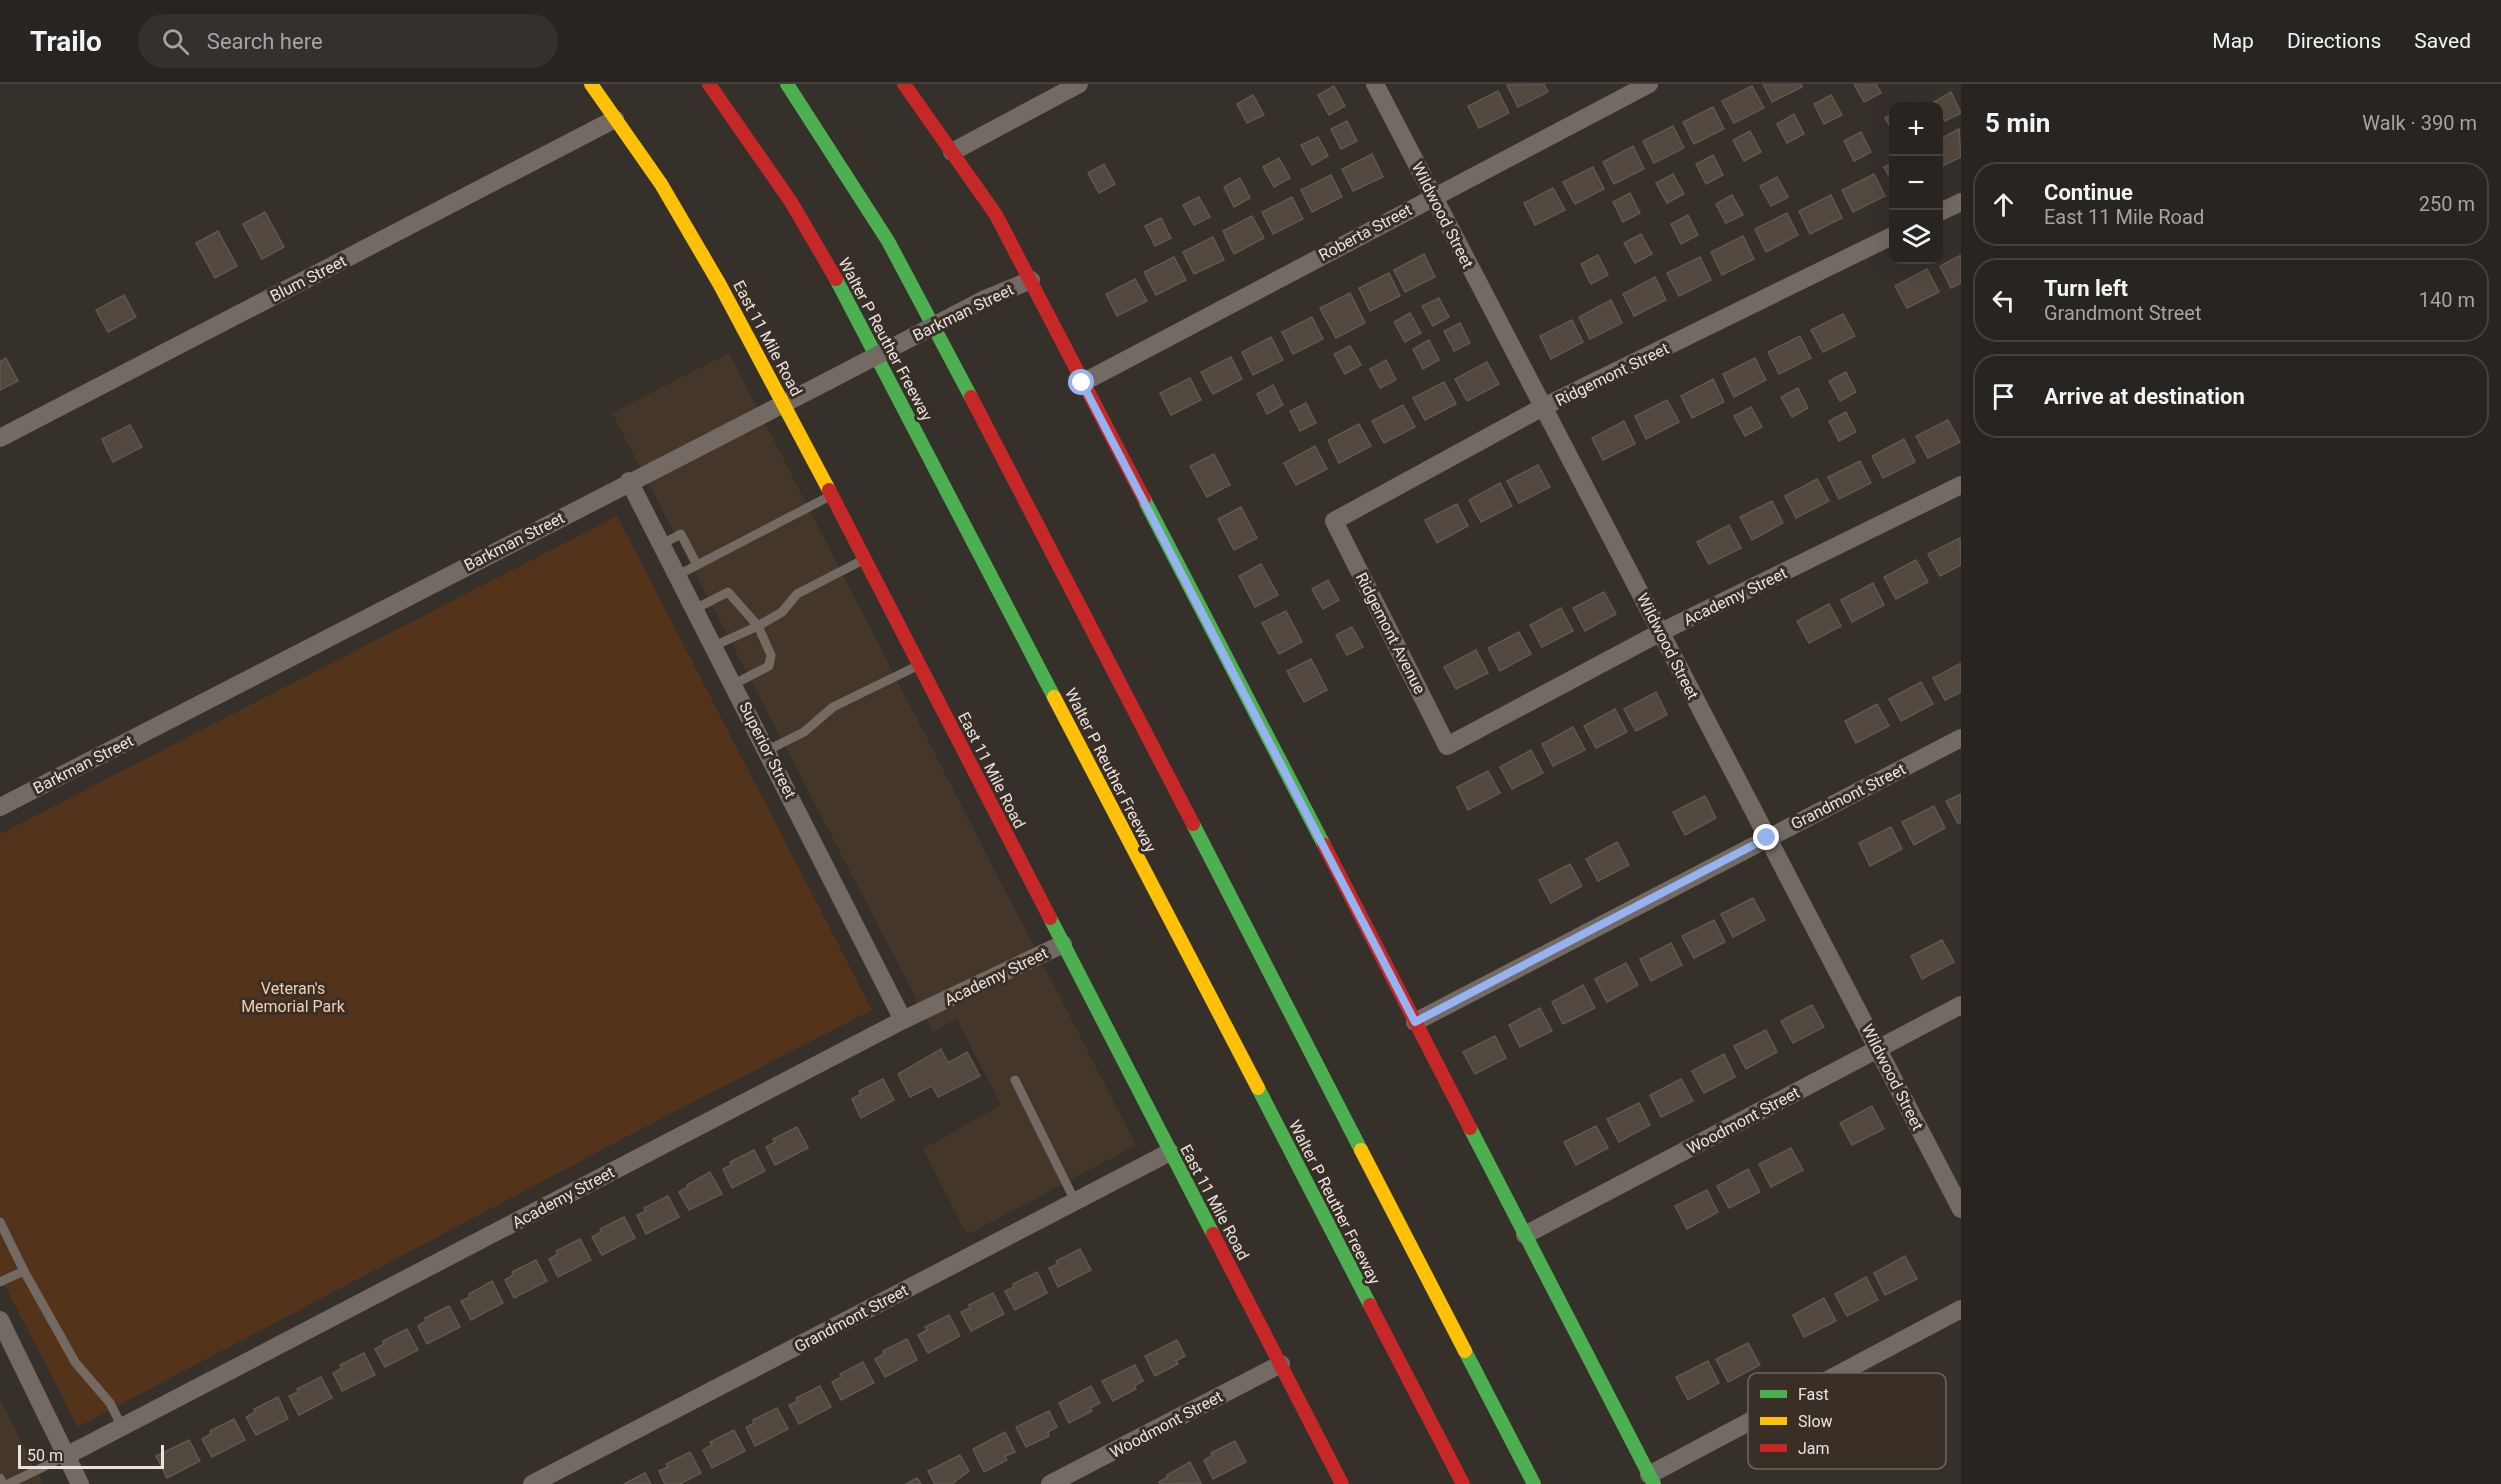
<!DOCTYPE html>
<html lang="en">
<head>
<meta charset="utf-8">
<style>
	:root { --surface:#282420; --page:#34302d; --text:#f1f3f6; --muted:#a5a4a5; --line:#44413e }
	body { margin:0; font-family:Roboto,sans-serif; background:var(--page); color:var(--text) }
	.controls { position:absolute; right:18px; top:18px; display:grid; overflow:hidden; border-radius:12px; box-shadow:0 6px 24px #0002 }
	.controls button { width:54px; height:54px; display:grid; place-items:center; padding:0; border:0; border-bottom:2px solid var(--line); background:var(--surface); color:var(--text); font:30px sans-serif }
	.scale { position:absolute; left:18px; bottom:15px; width:146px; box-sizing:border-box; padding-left:6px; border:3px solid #eae3dd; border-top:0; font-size:16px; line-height:21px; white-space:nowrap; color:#eae3dd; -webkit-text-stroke:4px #3a2f27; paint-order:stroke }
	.stop { position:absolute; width:18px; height:18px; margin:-14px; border:4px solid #95b2f1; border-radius:50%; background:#fff }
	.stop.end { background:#95b2f1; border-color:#fff; box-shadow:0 2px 6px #0008 }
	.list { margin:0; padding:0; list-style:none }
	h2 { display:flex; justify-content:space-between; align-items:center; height:78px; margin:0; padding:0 24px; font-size:26px }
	h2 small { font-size:20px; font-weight:400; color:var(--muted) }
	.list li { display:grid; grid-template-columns:39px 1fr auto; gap:18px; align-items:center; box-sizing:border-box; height:84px; margin:0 12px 12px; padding:0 12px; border:2px solid var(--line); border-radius:24px }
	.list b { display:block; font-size:22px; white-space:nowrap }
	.list p { margin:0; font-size:20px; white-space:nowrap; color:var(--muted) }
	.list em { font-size:20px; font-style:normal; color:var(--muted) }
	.icon { flex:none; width:33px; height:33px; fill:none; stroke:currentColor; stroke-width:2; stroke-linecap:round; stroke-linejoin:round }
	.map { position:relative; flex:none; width:1961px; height:1400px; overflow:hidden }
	header { display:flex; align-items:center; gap:36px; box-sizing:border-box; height:84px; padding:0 30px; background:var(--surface); border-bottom:2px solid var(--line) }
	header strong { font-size:28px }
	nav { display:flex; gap:33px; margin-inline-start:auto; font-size:21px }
	.search { width:420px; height:54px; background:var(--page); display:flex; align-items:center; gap:15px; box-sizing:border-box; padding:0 21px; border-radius:33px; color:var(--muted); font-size:22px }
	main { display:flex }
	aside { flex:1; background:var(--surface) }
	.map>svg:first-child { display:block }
</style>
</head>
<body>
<header>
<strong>Trailo</strong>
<div class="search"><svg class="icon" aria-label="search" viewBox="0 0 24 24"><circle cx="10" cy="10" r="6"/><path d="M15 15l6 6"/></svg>Search here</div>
<nav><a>Map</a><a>Directions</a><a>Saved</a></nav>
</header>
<main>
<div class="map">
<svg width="1961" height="1400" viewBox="0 0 1961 1400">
	<rect width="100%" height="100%" fill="#36302b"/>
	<g fill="#45362a">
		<polygon points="729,269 1136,1061 967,1151 923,1065 1001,1021 957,935 933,947 612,329"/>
		<polygon points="0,1316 43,1400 0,1400"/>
	</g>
	<polygon fill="#53341a" points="617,432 872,926 664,1033 78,1343 0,1192 0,750"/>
	<g fill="#53483e" stroke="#5e5854" stroke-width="1.5">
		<polygon points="1544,0 1548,8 1518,23 1507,1"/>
		<polygon points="1763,0 1801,0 1802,3 1772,18"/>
		<polygon points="1854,0 1876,0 1881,9 1864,18"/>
		<polygon points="1334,2 1345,22 1329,31 1318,11"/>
		<polygon points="1752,2 1764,24 1734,39 1722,17"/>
		<polygon points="1498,7 1509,29 1479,44 1468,22"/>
		<polygon points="1951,8 1961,29 1945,37 1934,18"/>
		<polygon points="1253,11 1264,31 1247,39 1237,20"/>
		<polygon points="1831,11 1842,31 1824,40 1814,20"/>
		<polygon points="1713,23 1724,45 1694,60 1683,38"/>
		<polygon points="1894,29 1894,49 1885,34"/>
		<polygon points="1794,30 1804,50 1787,59 1777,40"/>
		<polygon points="1347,37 1357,57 1341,65 1331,45"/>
		<polygon points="1673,42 1684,64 1654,79 1643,57"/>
		<polygon points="1959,45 1961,73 1938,84 1938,56"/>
		<polygon points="1750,47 1761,68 1744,77 1733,56"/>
		<polygon points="1861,48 1871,68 1854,77 1844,57"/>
		<polygon points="1318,53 1328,72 1312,81 1301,61"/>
		<polygon points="1633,62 1644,85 1614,100 1603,78"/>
		<polygon points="1372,70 1383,93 1353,107 1342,85"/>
		<polygon points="1713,71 1723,91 1706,100 1696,80"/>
		<polygon points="1279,74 1290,94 1274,103 1263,83"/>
		<polygon points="1894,78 1894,101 1884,83"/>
		<polygon points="1104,80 1115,100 1099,109 1088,89"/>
		<polygon points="1593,83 1604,105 1575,120 1563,98"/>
		<polygon points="1673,90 1684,110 1667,119 1656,99"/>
		<polygon points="1874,90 1885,112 1853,128 1842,106"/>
		<polygon points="1331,91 1342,113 1312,128 1301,106"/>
		<polygon points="1777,93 1788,113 1771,122 1760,102"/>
		<polygon points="1240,94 1250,114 1234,123 1224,103"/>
		<polygon points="1553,104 1565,126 1535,141 1524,119"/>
		<polygon points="1630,109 1640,129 1623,138 1613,118"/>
		<polygon points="1732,111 1743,131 1726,139 1716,120"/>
		<polygon points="1831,111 1842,134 1810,150 1799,127"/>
		<polygon points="1199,113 1210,133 1194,141 1183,121"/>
		<polygon points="1292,113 1303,135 1273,150 1262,128"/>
		<polygon points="265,128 284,163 262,175 243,140"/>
		<polygon points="1787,129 1798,151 1766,168 1755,145"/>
		<polygon points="1688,131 1698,151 1681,160 1671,140"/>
		<polygon points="1252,132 1264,154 1234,170 1223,147"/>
		<polygon points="1161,134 1171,154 1155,162 1145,142"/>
		<polygon points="218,147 237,182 215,194 196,159"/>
		<polygon points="1641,150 1652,170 1635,179 1624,159"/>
		<polygon points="1743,152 1754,175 1722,191 1711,168"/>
		<polygon points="1213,153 1224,176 1194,190 1183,168"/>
		<polygon points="1424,170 1435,193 1405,208 1394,186"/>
		<polygon points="1598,171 1608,191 1591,200 1581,180"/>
		<polygon points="1961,171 1961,199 1951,204 1940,182"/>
		<polygon points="1174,173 1186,196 1156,211 1144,188"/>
		<polygon points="1700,173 1711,196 1679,212 1667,189"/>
		<polygon points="1927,185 1939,208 1907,224 1895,202"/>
		<polygon points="1389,189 1400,212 1370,227 1359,204"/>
		<polygon points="1655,193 1666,216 1634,232 1623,210"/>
		<polygon points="1135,195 1147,217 1117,232 1106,210"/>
		<polygon points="1350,209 1365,239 1336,254 1320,224"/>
		<polygon points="124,211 136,233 108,248 96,226"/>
		<polygon points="1439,214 1449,233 1433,242 1422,222"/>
		<polygon points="1611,216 1622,239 1590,255 1579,233"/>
		<polygon points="1410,229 1421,249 1405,258 1394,238"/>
		<polygon points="1843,230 1855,252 1823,268 1811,246"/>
		<polygon points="1312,233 1323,255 1293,270 1282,248"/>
		<polygon points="1572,236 1583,258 1551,275 1540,252"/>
		<polygon points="1460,239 1470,259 1454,267 1444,247"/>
		<polygon points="1800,252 1811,274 1779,290 1768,268"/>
		<polygon points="1271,253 1283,276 1253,291 1242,268"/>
		<polygon points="1429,256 1439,276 1423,285 1413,265"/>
		<polygon points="1350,262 1361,281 1345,290 1334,270"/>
		<polygon points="1231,273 1242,295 1213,310 1201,288"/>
		<polygon points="6,274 18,297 0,306 0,278"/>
		<polygon points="1755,274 1766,296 1734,313 1723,290"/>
		<polygon points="1386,276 1396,296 1380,304 1370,285"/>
		<polygon points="1487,278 1499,300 1467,317 1455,295"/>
		<polygon points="1846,288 1856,308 1840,317 1829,297"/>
		<polygon points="1190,294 1201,316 1171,331 1160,309"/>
		<polygon points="1713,295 1724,318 1692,334 1681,312"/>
		<polygon points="1444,298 1456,320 1425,336 1413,314"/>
		<polygon points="1273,301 1283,321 1267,330 1257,310"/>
		<polygon points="1798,304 1808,324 1792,333 1781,313"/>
		<polygon points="1667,316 1679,338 1646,355 1635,332"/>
		<polygon points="1306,319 1316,339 1300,347 1290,327"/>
		<polygon points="1403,321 1415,343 1384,359 1372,337"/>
		<polygon points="1751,323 1762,343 1745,352 1734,332"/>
		<polygon points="1846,328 1856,348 1839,357 1829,337"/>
		<polygon points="1948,336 1960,358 1928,374 1916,352"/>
		<polygon points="1624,337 1635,360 1603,376 1592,354"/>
		<polygon points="1359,340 1371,362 1339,379 1328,356"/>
		<polygon points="130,341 142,363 113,378 102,355"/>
		<polygon points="1904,355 1915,378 1883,394 1872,372"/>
		<polygon points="1315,362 1327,385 1296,401 1284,379"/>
		<polygon points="1214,370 1230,401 1207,413 1190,382"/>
		<polygon points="1860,377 1871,399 1839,415 1828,393"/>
		<polygon points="1538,381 1550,403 1519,419 1507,397"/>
		<polygon points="1817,395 1829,417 1796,434 1785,412"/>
		<polygon points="1500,399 1512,422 1481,438 1469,416"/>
		<polygon points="1772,417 1783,439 1752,456 1740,433"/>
		<polygon points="1457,420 1468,442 1437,459 1425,436"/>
		<polygon points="1241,423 1257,454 1234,466 1218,435"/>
		<polygon points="1729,441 1741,464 1709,480 1697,458"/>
		<polygon points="1960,454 1961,481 1940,492 1928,470"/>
		<polygon points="1916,476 1928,498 1896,515 1884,493"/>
		<polygon points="1261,480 1278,511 1255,523 1239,492"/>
		<polygon points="1328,496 1339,516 1323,525 1312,505"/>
		<polygon points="1873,499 1884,521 1852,538 1841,516"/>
		<polygon points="1604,508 1616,530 1585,547 1573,524"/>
		<polygon points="1829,520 1841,542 1809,559 1797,537"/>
		<polygon points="1561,524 1573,547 1542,563 1530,541"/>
		<polygon points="1286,527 1302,558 1279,570 1262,539"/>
		<polygon points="1352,543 1363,563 1347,571 1336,551"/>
		<polygon points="1519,548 1531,570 1500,587 1488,564"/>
		<polygon points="1476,566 1488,589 1456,605 1444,583"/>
		<polygon points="1311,575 1327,606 1304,618 1287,587"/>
		<polygon points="1961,579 1961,608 1945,616 1933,594"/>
		<polygon points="1921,598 1933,620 1901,637 1889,615"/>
		<polygon points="1656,608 1667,631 1636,647 1624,625"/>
		<polygon points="1877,620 1889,642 1856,659 1845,637"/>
		<polygon points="1615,625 1627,648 1596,664 1584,642"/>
		<polygon points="1573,643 1585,666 1553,682 1542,660"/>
		<polygon points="1531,666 1543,689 1512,705 1500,683"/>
		<polygon points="1488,687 1500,709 1468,726 1457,703"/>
		<polygon points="1961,710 1961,738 1958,739 1946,717"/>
		<polygon points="1705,712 1716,734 1685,751 1673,728"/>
		<polygon points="1934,722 1945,744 1914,761 1902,738"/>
		<polygon points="1891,743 1902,765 1870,782 1859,759"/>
		<polygon points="1617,758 1629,781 1598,797 1586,775"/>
		<polygon points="1570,780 1582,802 1551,819 1539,796"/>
		<polygon points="1753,814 1765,836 1733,853 1721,830"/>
		<polygon points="1714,836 1725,858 1694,874 1682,852"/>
		<polygon points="1942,856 1954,878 1922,895 1911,872"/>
		<polygon points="1671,859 1682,881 1651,897 1640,875"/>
		<polygon points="1626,879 1638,901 1607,918 1595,895"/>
		<polygon points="1583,901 1595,924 1563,940 1552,918"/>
		<polygon points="1812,921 1824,943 1793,959 1781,937"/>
		<polygon points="1540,924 1552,947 1520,963 1509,941"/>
		<polygon points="1766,946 1777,968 1746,985 1734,962"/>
		<polygon points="1495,952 1506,974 1475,990 1463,968"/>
		<polygon points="941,965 948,979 967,968 980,992 938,1013 932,1002 910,1013 898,990"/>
		<polygon points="1724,970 1735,993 1704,1009 1692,987"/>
		<polygon points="883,995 894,1016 861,1034 852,1015 861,1010 859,1007"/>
		<polygon points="1681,995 1693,1017 1661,1033 1650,1011"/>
		<polygon points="1639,1019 1650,1041 1619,1058 1607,1035"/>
		<polygon points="1872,1022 1884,1045 1852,1061 1840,1039"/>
		<polygon points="1596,1042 1608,1064 1576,1081 1564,1058"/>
		<polygon points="797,1043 808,1064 775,1081 766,1063 775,1058 773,1055"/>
		<polygon points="1791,1064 1803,1086 1771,1103 1759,1080"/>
		<polygon points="754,1066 765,1087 732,1104 723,1085 732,1081 730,1078"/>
		<polygon points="1748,1085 1760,1108 1729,1124 1717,1102"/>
		<polygon points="710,1088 722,1110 689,1126 679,1108 688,1103 687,1101"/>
		<polygon points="1707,1106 1718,1128 1687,1145 1675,1122"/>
		<polygon points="668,1112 679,1133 646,1150 637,1131 646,1127 644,1124"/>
		<polygon points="624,1133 635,1154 602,1171 592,1153 601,1148 600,1145"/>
		<polygon points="580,1155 591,1176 558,1193 549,1175 558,1170 556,1167"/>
		<polygon points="1080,1165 1091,1186 1058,1203 1049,1184 1058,1180 1056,1177"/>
		<polygon points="1905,1172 1917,1195 1885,1211 1874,1189"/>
		<polygon points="536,1176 547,1197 514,1214 505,1196 513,1191 512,1188"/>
		<polygon points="1037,1188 1047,1209 1015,1226 1005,1207 1014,1203 1013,1200"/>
		<polygon points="1866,1193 1878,1216 1847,1232 1835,1210"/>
		<polygon points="492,1197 503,1219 471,1236 461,1217 470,1213 469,1210"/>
		<polygon points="993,1209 1004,1230 971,1247 961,1228 970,1224 969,1221"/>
		<polygon points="1824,1214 1836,1237 1804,1253 1793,1231"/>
		<polygon points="449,1222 460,1243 427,1260 418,1242 426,1237 425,1234"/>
		<polygon points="949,1231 960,1252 928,1269 918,1251 927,1246 925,1243"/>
		<polygon points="407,1245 418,1266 385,1283 375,1265 384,1260 383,1257"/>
		<polygon points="907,1255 917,1276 885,1293 875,1275 884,1270 883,1267"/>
		<polygon points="1177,1256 1185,1272 1176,1277 1178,1280 1155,1292 1145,1272"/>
		<polygon points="1748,1259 1760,1281 1728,1298 1716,1275"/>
		<polygon points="364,1269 375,1291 342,1307 333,1289 342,1284 340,1281"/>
		<polygon points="1708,1277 1719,1299 1688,1316 1676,1293"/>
		<polygon points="863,1278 874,1299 841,1316 832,1298 841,1293 840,1290"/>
		<polygon points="1135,1281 1143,1297 1134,1302 1136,1305 1113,1317 1102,1297"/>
		<polygon points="321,1293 332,1314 299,1331 289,1312 298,1308 297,1305"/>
		<polygon points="820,1302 831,1323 799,1340 789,1321 798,1317 796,1314"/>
		<polygon points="1091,1302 1100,1319 1090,1324 1092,1327 1069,1339 1059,1319"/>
		<polygon points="278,1313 288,1335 256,1351 246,1333 255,1328 254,1325"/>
		<polygon points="777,1324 788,1345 755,1362 746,1343 754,1339 753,1336"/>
		<polygon points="1049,1327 1057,1343 1048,1348 1049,1352 1026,1363 1016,1343"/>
		<polygon points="234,1335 245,1356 212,1373 202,1355 211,1350 210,1347"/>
		<polygon points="734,1346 745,1367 712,1384 703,1366 712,1361 710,1358"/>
		<polygon points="1005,1348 1015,1368 1005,1372 1007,1376 984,1388 973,1365"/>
		<polygon points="189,1356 200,1377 167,1394 156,1372"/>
		<polygon points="1235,1357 1246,1378 1213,1395 1204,1376 1212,1372 1211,1369"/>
		<polygon points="690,1368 701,1389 680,1400 665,1400 659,1387 668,1383 666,1380"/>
		<polygon points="960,1371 969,1387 952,1400 935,1400 928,1387"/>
		<polygon points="1190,1378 1201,1399 1160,1400 1159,1398 1168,1393 1167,1391"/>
		<polygon points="645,1389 651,1400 624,1400"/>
		<polygon points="917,1394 921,1400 906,1400"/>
	</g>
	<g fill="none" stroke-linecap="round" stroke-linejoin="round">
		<g stroke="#736a63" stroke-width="9">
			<polyline points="662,460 681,450 697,481"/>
			<polyline points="678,491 830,412"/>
			<polyline points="695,525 728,508 758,542 782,528 797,510 863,476"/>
			<polyline points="714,562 758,542 771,571 769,582 734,600"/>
			<polyline points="768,666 804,648 833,623 917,582"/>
			<polyline points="1015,996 1075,1117"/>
			<polyline points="0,1138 24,1187 0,1198"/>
			<polyline points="24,1187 75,1278 110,1319 122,1343"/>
			<polyline points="0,1394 3,1400"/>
			<polyline points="8,1400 66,1372"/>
		</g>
		<g stroke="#736a63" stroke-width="18">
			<polyline points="1375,0 1961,1125"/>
			<polyline points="952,68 1079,0"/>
			<polyline points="1938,129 1961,118"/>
			<polyline points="1894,151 1543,323 1334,437 1447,662 1661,548 1961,401"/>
			<polyline points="985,215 1031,196"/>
			<polyline points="1082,299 1649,0"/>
			<polyline points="0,354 615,35"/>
			<polyline points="629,397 903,936"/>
			<polyline points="0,723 828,297"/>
			<polyline points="1415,938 1961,654"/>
			<polyline points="1525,1151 1961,921"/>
			<polyline points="0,1236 80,1400"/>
			<polyline points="66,1372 903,936 1063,860"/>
			<polyline points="1649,1391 1961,1225"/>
			<polyline points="532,1400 1170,1068"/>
			<polyline points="1050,1400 1281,1280"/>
		</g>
		<g stroke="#4caf50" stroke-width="14">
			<polyline points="787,0 888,157 971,313"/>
			<polyline points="836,195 1054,613"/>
			<polyline points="1144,415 1324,761"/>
			<polyline points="1193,740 1361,1066"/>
			<polyline points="1050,834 1213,1150"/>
			<polyline points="1258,1004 1370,1221"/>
			<polyline points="1470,1044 1654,1400"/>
			<polyline points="1465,1267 1534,1400"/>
		</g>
		<g stroke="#ffc107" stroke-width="14">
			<polyline points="591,0 661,100 720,201 829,406"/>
			<polyline points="1054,613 1258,1004"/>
			<polyline points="1361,1066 1465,1267"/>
		</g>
		<g stroke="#c62828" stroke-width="14">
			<polyline points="709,0 791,118 836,195"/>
			<polyline points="904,0 996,131 1144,415"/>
			<polyline points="971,313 1193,740"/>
			<polyline points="829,406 1050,834"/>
			<polyline points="1324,761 1470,1044"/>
			<polyline points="1213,1150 1342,1400"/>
			<polyline points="1370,1221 1463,1400"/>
		</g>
		<polyline stroke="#736a63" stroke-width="18" points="828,297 985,215"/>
	</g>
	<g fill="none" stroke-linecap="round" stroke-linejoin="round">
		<polyline stroke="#95b2f1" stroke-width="8" points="1082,299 1415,938 1767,754"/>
	</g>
	<g text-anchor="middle" stroke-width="6" stroke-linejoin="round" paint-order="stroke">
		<g font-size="16" fill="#eae3dd" stroke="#3a2f27">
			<text transform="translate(1443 131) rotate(63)" y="6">Wildwood Street</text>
			<text transform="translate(1365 148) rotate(-28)" y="6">Roberta Street</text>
			<text transform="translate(308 194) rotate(-27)" y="6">Blum Street</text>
			<text transform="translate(963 228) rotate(-26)" y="6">Barkman Street</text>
			<text transform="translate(768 254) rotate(62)" y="6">East 11 Mile Road</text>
			<text transform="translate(886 255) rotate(62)" y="6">Walter P Reuther Freeway</text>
			<text transform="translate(1612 290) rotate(-26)" y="6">Ridgemont Street</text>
			<text transform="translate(514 457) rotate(-27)" y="6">Barkman Street</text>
			<text transform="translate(1735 512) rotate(-26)" y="6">Academy Street</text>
			<text transform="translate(1391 549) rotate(63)" y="6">Ridgemont Avenue</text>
			<text transform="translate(1668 562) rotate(63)" y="6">Wildwood Street</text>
			<text transform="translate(768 666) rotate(63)" y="6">Superior Street</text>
			<text transform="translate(83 680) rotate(-27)" y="6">Barkman Street</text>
			<text transform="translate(992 686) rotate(63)" y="6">East 11 Mile Road</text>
			<text transform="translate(1111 686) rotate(63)" y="6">Walter P Reuther Freeway</text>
			<text transform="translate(1848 712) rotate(-27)" y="6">Grandmont Street</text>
			<text transform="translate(996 892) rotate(-26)" y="6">Academy Street</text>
			<text transform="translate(1893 993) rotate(63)" y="6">Wildwood Street</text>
			<text transform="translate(1743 1036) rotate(-28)" y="6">Woodmont Street</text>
			<text transform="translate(563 1113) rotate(-28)" y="6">Academy Street</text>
			<text transform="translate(1215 1118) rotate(62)" y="6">East 11 Mile Road</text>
			<text transform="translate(1335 1118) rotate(63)" y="6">Walter P Reuther Freeway</text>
			<text transform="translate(851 1234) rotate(-28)" y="6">Grandmont Street</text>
			<text transform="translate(1166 1340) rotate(-28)" y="6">Woodmont Street</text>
		</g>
		<g font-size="16" fill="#f2cdb2" stroke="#3a2f27">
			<text x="293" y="910">Veteran's<tspan x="293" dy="18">Memorial Park</tspan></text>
		</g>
	</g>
	<rect x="1748" y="1289" width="198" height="96" rx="9" fill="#3a2f27" stroke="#6f655e" stroke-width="1.5"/>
	<rect x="1760" y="1306" width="27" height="8" fill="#4caf50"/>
	<rect x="1760" y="1333" width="27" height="8" fill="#ffc107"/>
	<rect x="1760" y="1360" width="27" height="8" fill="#c62828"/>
	<g font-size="16" fill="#eae3dd">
		<text x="1798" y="1316">Fast</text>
		<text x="1798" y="1343">Slow</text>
		<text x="1798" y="1370">Jam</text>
	</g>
</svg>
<div class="controls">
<button>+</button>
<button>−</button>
<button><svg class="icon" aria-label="layers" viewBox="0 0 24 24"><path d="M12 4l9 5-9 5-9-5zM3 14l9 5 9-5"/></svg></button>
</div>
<div class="scale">50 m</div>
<div class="stop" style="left:1082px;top:299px"></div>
<div class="stop end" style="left:1767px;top:754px"></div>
</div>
<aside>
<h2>5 min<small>Walk · 390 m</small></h2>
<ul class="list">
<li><svg class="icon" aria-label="ahead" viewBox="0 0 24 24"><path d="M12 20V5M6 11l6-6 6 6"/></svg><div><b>Continue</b><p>East 11 Mile Road</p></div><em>250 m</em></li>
<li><svg class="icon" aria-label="left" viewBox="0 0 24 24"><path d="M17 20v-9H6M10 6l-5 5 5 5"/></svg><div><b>Turn left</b><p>Grandmont Street</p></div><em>140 m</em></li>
<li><svg class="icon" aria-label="arrive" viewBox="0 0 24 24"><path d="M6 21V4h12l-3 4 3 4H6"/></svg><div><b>Arrive at destination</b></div></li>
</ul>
</aside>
</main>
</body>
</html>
